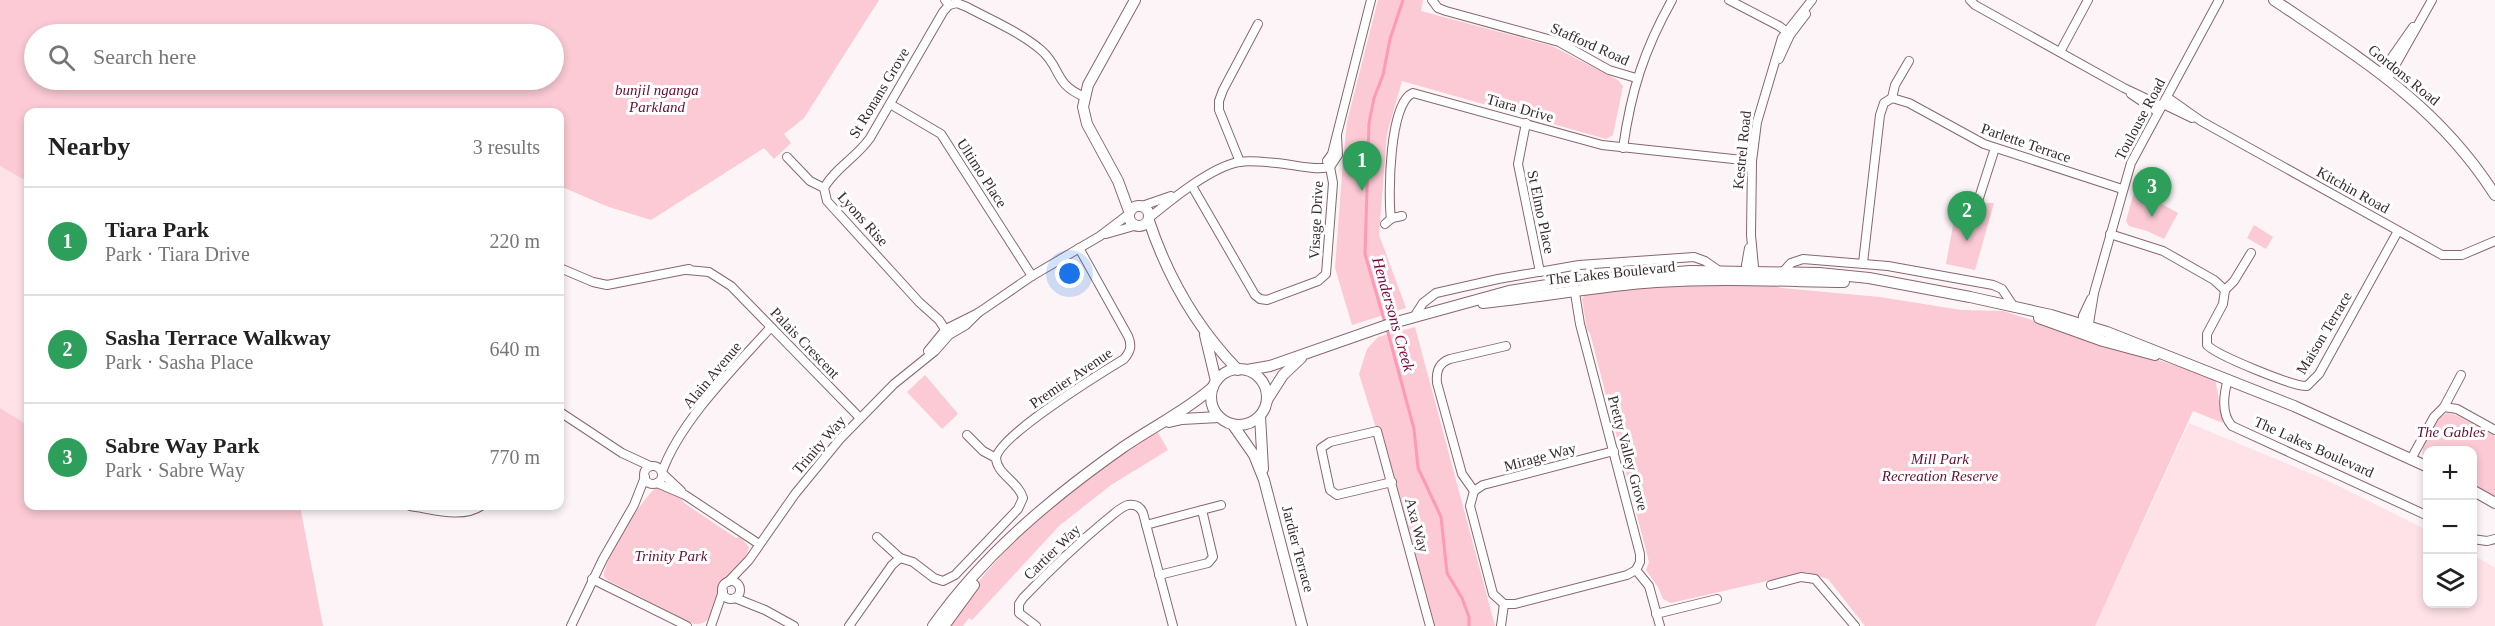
<!DOCTYPE html>
<html lang="en">
<head>
<meta charset="utf-8">
<style>
	:root { --surface:#fff; --page:#f6f6f6; --text:#222; --muted:#767676; --line:#e0e0e0; --accent:#111827 }
	body { margin:0; font-family:"Times New Roman",serif; background:var(--page); color:var(--text) }
	.controls { position:absolute; right:18px; bottom:18px; display:grid; overflow:hidden; border-radius:12px; box-shadow:0 3px 9px #0003 }
	.controls button { width:54px; height:54px; display:grid; place-items:center; padding:0; border:0; border-bottom:2px solid var(--line); background:var(--surface); color:var(--text); font:30px sans-serif }
	.you { position:absolute; left:1070px; top:274px; width:21px; height:21px; margin:-15px; border:4px solid #fff; border-radius:50%; background:#1a73e8; box-shadow:0 0 0 9px #1a73e833 }
	.badge { display:grid; place-items:center; width:39px; height:39px; border-radius:50%; background:var(--accent); color:#fff; font-size:20px; font-weight:700 }
	.pin { position:absolute; translate:-50% -50px; filter:drop-shadow(0 2px 3px #0008) }
	.pin::after { content:''; position:absolute; top:32px; width:21px; height:18px; background:inherit; clip-path:polygon(0 0,100% 0,50% 100%) }
	.list { margin:0; padding:0; list-style:none }
	h2 { display:flex; justify-content:space-between; align-items:center; height:78px; margin:0; padding:0 24px; font-size:26px }
	h2 small { font-size:20px; font-weight:400; color:var(--muted) }
	.list li { display:grid; grid-template-columns:39px 1fr auto; gap:18px; align-items:center; box-sizing:border-box; height:108px; padding:0 24px; border-top:2px solid var(--line) }
	.list b { display:block; font-size:22px; white-space:nowrap }
	.list p { margin:0; font-size:20px; white-space:nowrap; color:var(--muted) }
	.list em { font-size:20px; font-style:normal; color:var(--muted) }
	.icon { flex:none; width:33px; height:33px; fill:none; stroke:currentColor; stroke-width:2; stroke-linecap:round; stroke-linejoin:round }
	.map { position:relative; flex:none; width:2495px; height:626px; overflow:hidden }
	.search { position:absolute; background:var(--surface); box-shadow:0 3px 9px #0003; left:24px; top:24px; width:540px; height:66px; display:flex; align-items:center; gap:15px; box-sizing:border-box; padding:0 21px; border-radius:33px; color:var(--muted); font-size:22px }
	.panel { position:absolute; background:var(--surface); box-shadow:0 3px 9px #0003; left:24px; top:108px; width:540px; height:402px; border-radius:12px }
	.map>svg:first-child { display:block }
</style>
</head>
<body>
<div class="map">
<svg width="2495" height="626" viewBox="0 0 2495 626">
	<rect width="100%" height="100%" fill="#fcf4f6"/>
	<g fill="#fee2e7">
		<polygon points="0,166 28,182 28,425 0,408"/>
		<polygon points="2189,423 2324,479 2427,530 2428,604 2472,604 2473,555 2489,564 2495,568 2495,626 2095,626"/>
	</g>
	<g fill="#fbcad4" fill-rule="evenodd">
		<path d="M0 0H879L804 118 784 134 791 143 774 159 764 148 651 220 606 206 560 186V112H28V182L0 166ZM34 34H554V80H34Z"/>
		<polygon points="1378,0 1423,0 1421,11 1552,46 1618,80 1623,86 1613,135 1606,139 1402,81 1387,133 1379,235 1406,308 1352,325 1335,268 1343,161 1347,122"/>
		<polygon points="2135,189 2178,213 2164,239 2147,231 2129,226 2126,221"/>
		<polygon points="1987,203 1994,203 1975,270 1946,264 1956,209 1972,211"/>
		<polygon points="2254,225 2273,237 2266,249 2247,238"/>
		<polygon points="1760,282 1782,288 1880,297 1961,310 2003,311 2215,378 2223,423 2193,411 2095,626 1865,626 1828,579 1806,572 1671,603 1663,599 1658,587 1646,570 1649,562 1590,333 1587,330 1582,299 1586,293 1634,286"/>
		<polygon points="1415,327 1495,626 1435,626 1383,434 1375,425 1359,374 1367,349 1378,337"/>
		<polygon points="925,375 958,414 942,429 907,392"/>
		<polygon points="0,408 28,425 28,506 300,506 323,626 0,626"/>
		<path d="M2447 413 2456 415 2495 436V497L2473 485 2472 450H2428L2427 461 2423 456C2420 443 2435 419 2447 413Z"/>
		<path d="M1157 431 1168 450 1111 485 1059 526 972 620 969 618 963 626H948C961 606 975 585 991 567 1038 512 1097 470 1157 431Z"/>
		<path d="M657 487 680 496 684 503 736 538 740 537 749 547C747 556 739 569 732 575 728 578 724 579 721 583 714 595 718 626 694 624L609 581 604 577C602 561 643 497 657 487Z"/>
	</g>
	<g fill="none" stroke-linecap="round" stroke-linejoin="round">
		<g stroke="#fe9ab3" stroke-width="3">
			<polyline points="1385,323 1365,254 1369,123 1374,98 1383,75 1390,39 1403,0"/>
			<polyline points="1387,329 1414,429 1418,468 1441,517 1447,573 1462,598 1469,617 1469,626"/>
		</g>
		<g stroke="#88676e" stroke-width="10">
			<g id="street">
				<path d="M945 0 949 5 957 3 967 7C991 20 1020 32 1041 50 1062 68 1053 84 1085 97"/>
				<polyline points="1432,0 1438,8 1446,11 1559,42 1609,70 1636,78"/>
				<polyline points="1729,0 1779,26 1788,33"/>
				<polyline points="1970,0 1975,5 2124,88 2162,106"/>
				<polyline points="2060,52 2088,0"/>
				<polyline points="1779,59 1790,35 1806,14"/>
				<polyline points="2381,73 2413,27"/>
				<polyline points="2388,78 2432,0"/>
				<polyline points="2131,94 2158,112"/>
				<polyline points="2167,97 2201,121 2442,255 2462,255 2495,241"/>
				<polyline points="1892,98 1895,85 1909,61"/>
				<polyline points="890,104 941,134 1032,276"/>
				<polyline points="2163,104 2192,118"/>
				<polyline points="1526,123 1518,164 1540,272"/>
				<path d="M1623 148C1631 91 1644 50 1672 0"/>
				<polyline points="787,157 810,181 824,188 827,201 919,302 939,320 948,334"/>
				<polyline points="1327,161 1332,154 1371,0"/>
				<polyline points="1240,162 1219,110 1219,101 1223,90 1258,24"/>
				<polyline points="1192,186 1255,295 1260,299 1267,300 1318,281 1326,274 1333,183 1330,167 1327,161"/>
				<path d="M824 188C834 169 857 157 870 138L943 12 949 5"/>
				<polyline points="1962,205 1971,206 1978,201 1995,148"/>
				<polyline points="1142,206 1171,196"/>
				<path d="M1149 218C1171 200 1211 167 1239 162 1251 160 1264 162 1276 163 1292 164 1315 171 1330 167L1338 155 1337 136"/>
				<path d="M1391 219C1388 196 1389 102 1413 93L1602 145 1752 161"/>
				<polyline points="1385,224 1392,218 1402,216"/>
				<polyline points="1106,234 1134,226"/>
				<polyline points="2110,234 2163,251 2214,280 2225,290"/>
				<polyline points="1749,248 1746,265 1749,276"/>
				<path d="M2251 253 2234 281 2225 290 2223 304 2207 334V345C2216 355 2294 387 2307 386L2319 374 2398 231"/>
				<polyline points="1863,263 1880,115 1884,103 1892,98 1909,103 1984,144 2122,189"/>
				<polyline points="560,268 593,282 607,285 689,269"/>
				<polyline points="687,270 709,272 731,286 860,418"/>
				<polyline points="1781,274 1791,263 1803,259 1888,266 1993,285 2002,289 2014,307"/>
				<polyline points="1752,275 1754,267 1751,235 1752,161 1757,122 1782,38 1812,0"/>
				<polyline points="1574,287 1580,324 1640,554 1640,562 1636,570 1649,586 1660,626"/>
				<polyline points="1414,317 1423,303 1436,293 1498,279 1579,265 1694,257 1705,261 1718,270"/>
				<polyline points="2082,329 2083,316 2091,299"/>
				<polyline points="2085,331 2089,323 2094,293 2131,163 2219,0"/>
				<polyline points="928,351 946,329 978,313 1032,276 1100,236 1129,214"/>
				<path d="M2228 379C2224 393 2221 414 2232 426L2428 516"/>
				<polyline points="2444,407 2461,375"/>
				<polyline points="560,412 622,453 650,466"/>
				<path d="M996 458C1000 435 1101 373 1124 359 1131 351 1132 345 1128 336L1079 248"/>
				<polyline points="2411,459 2434,417 2444,407 2457,409 2495,430"/>
				<circle cx="653" cy="475" r="9"/>
				<path d="M662 472C680 421 735 367 771 327"/>
				<polyline points="663,474 681,491"/>
				<polyline points="1392,482 1337,495 1330,490 1321,448 1330,442 1377,431 1430,626"/>
				<polyline points="657,483 685,495 759,544"/>
				<polyline points="1474,491 1470,506 1493,594 1504,604 1515,604 1627,575 1636,570"/>
				<path d="M1474 491 1462 474 1437 383C1436 372 1438 363 1450 359L1506 346"/>
				<polyline points="1474,491 1483,485 1614,451"/>
				<path d="M410 506C432 509 462 519 481 506"/>
				<polyline points="1202,510 1221,505"/>
				<polyline points="1146,525 1202,510 1213,557 1208,563 1159,575"/>
				<path d="M877 537 900 558 913 562 934 578 943 581 955 575 1018 509 1023 498C1018 481 997 475 996 458L983 451 967 435"/>
				<polyline points="2472,539 2487,541 2495,539"/>
				<polyline points="592,579 687,626"/>
				<circle cx="731" cy="590" r="9"/>
				<polyline points="728,582 749,560 795,494 840,439 894,384 935,351 949,335 966,325 978,313"/>
				<polyline points="1771,585 1801,577 1815,579 1855,626"/>
				<polyline points="735,598 765,610 794,626"/>
				<polyline points="1656,614 1717,599"/>
				<polyline points="571,626 603,559 634,505 645,477"/>
				<polyline points="711,626 723,591"/>
				<polyline points="849,626 892,565 900,558"/>
				<path d="M1036 626 1019 613V604L1023 598C1049 571 1076 545 1105 521 1112 516 1120 507 1128 505 1135 504 1140 506 1143 513L1173 626"/>
				<polyline points="1501,626 1504,604"/>
			</g>
		</g>
		<g stroke="#88676e" stroke-width="12">
			<g id="secondary">
				<path d="M2274 0C2361 59 2437 104 2495 195"/>
				<circle cx="1139" cy="216" r="10"/>
				<polyline points="1129,211 1118,181 1087,124 1083,107 1088,85 1135,0"/>
				<path d="M1149 221C1167 275 1197 328 1238 370"/>
				<path d="M1483 303C1541 297 1598 286 1656 282 1719 278 1781 281 1844 282"/>
				<polyline points="2039,318 2103,341 2155,355"/>
				<polyline points="1205,335 1216,381"/>
				<circle cx="1239" cy="397" r="28"/>
				<polyline points="1247,370 1270,366 1393,323 1509,291 1573,281 1690,271 1819,273 1869,278 1970,297 2051,315 2107,332 2294,406 2428,467"/>
				<polyline points="1267,400 1283,375 1301,358"/>
				<polyline points="1260,416 1263,469"/>
				<polyline points="1169,422 1182,419 1219,417"/>
				<polyline points="1233,425 1254,455 1264,480 1302,626"/>
				<polyline points="2472,490 2495,503"/>
				<path d="M933 626C983 555 1051 498 1122 448 1152 427 1186 411 1213 387"/>
				<polyline points="944,626 974,585"/>
			</g>
		</g>
		<use href="#street" stroke="#fff" stroke-width="8"/>
		<use href="#secondary" stroke="#fff" stroke-width="10"/>
	</g>
	<g text-anchor="middle" stroke-width="6" stroke-linejoin="round" paint-order="stroke">
		<g font-size="15" fill="#392a2d" stroke="#fff">
			<text transform="translate(1590 44) rotate(24)" y="5">Stafford Road</text>
			<text transform="translate(2404 75) rotate(39)" y="5">Gordons Road</text>
			<text transform="translate(879 93) rotate(-59)" y="5">St Ronans Grove</text>
			<text transform="translate(1520 108) rotate(16)" y="5">Tiara Drive</text>
			<text transform="translate(2140 119) rotate(-62)" y="5">Toulouse Road</text>
			<text transform="translate(2026 143) rotate(19)" y="5">Parlette Terrace</text>
			<text transform="translate(1742 150) rotate(-84)" y="5">Kestrel Road</text>
			<text transform="translate(982 173) rotate(57)" y="5">Ultimo Place</text>
			<text transform="translate(2353 190) rotate(29)" y="5">Kitchin Road</text>
			<text transform="translate(1541 212) rotate(78)" y="5">St Elmo Place</text>
			<text transform="translate(863 219) rotate(48)" y="5">Lyons Rise</text>
			<text transform="translate(1316 220) rotate(-87)" y="5">Visage Drive</text>
			<text transform="translate(1611 273) rotate(-6)" y="5">The Lakes Boulevard</text>
			<text transform="translate(2324 333) rotate(-59)" y="5">Maison Terrace</text>
			<text transform="translate(805 343) rotate(46)" y="5">Palais Crescent</text>
			<text transform="translate(712 375) rotate(-50)" y="5">Alain Avenue</text>
			<text transform="translate(1071 378) rotate(-34)" y="5">Premier Avenue</text>
			<text transform="translate(819 445) rotate(-49)" y="5">Trinity Way</text>
			<text transform="translate(2314 447) rotate(24)" y="5">The Lakes Boulevard</text>
			<text transform="translate(1628 453) rotate(75)" y="5">Pretty Valley Grove</text>
			<text transform="translate(1540 457) rotate(-15)" y="5">Mirage Way</text>
			<text transform="translate(1417 525) rotate(75)" y="5">Axa Way</text>
			<text transform="translate(1298 549) rotate(75)" y="5">Jardier Terrace</text>
			<text transform="translate(1052 552) rotate(-44)" y="5">Cartier Way</text>
		</g>
		<g font-size="15" font-style="italic" fill="#670f31" stroke="#fff">
			<text x="657" y="95">bunjil nganga<tspan x="657" dy="17">Parkland</tspan></text>
			<text x="2451" y="437">The Gables</text>
			<text x="1940" y="464">Mill Park<tspan x="1940" dy="17">Recreation Reserve</tspan></text>
			<text x="671" y="561">Trinity Park</text>
		</g>
		<g font-size="16" font-style="italic" fill="#81083c" stroke="#fff">
			<text transform="translate(1394 314) rotate(74)" y="6">Hendersons Creek</text>
		</g>
	</g>
</svg>
<div class="controls">
<button>+</button>
<button>−</button>
<button><svg class="icon" aria-label="layers" viewBox="0 0 24 24"><path d="M12 4l9 5-9 5-9-5zM3 14l9 5 9-5"/></svg></button>
</div>
<div class="you"></div>
<div class="pin badge" style="left:1362px;top:191px;background:#2e9e5b">1</div>
<div class="pin badge" style="left:1967px;top:241px;background:#2e9e5b">2</div>
<div class="pin badge" style="left:2152px;top:217px;background:#2e9e5b">3</div>
<div class="search"><svg class="icon" aria-label="search" viewBox="0 0 24 24"><circle cx="10" cy="10" r="6"/><path d="M15 15l6 6"/></svg>Search here</div>
<section class="panel">
<h2>Nearby<small>3 results</small></h2>
<ul class="list">
<li><span class="badge" style="background:#2e9e5b">1</span><div><b>Tiara Park</b><p>Park · Tiara Drive</p></div><em>220 m</em></li>
<li><span class="badge" style="background:#2e9e5b">2</span><div><b>Sasha Terrace Walkway</b><p>Park · Sasha Place</p></div><em>640 m</em></li>
<li><span class="badge" style="background:#2e9e5b">3</span><div><b>Sabre Way Park</b><p>Park · Sabre Way</p></div><em>770 m</em></li>
</ul>
</section>
</div>
</body>
</html>
